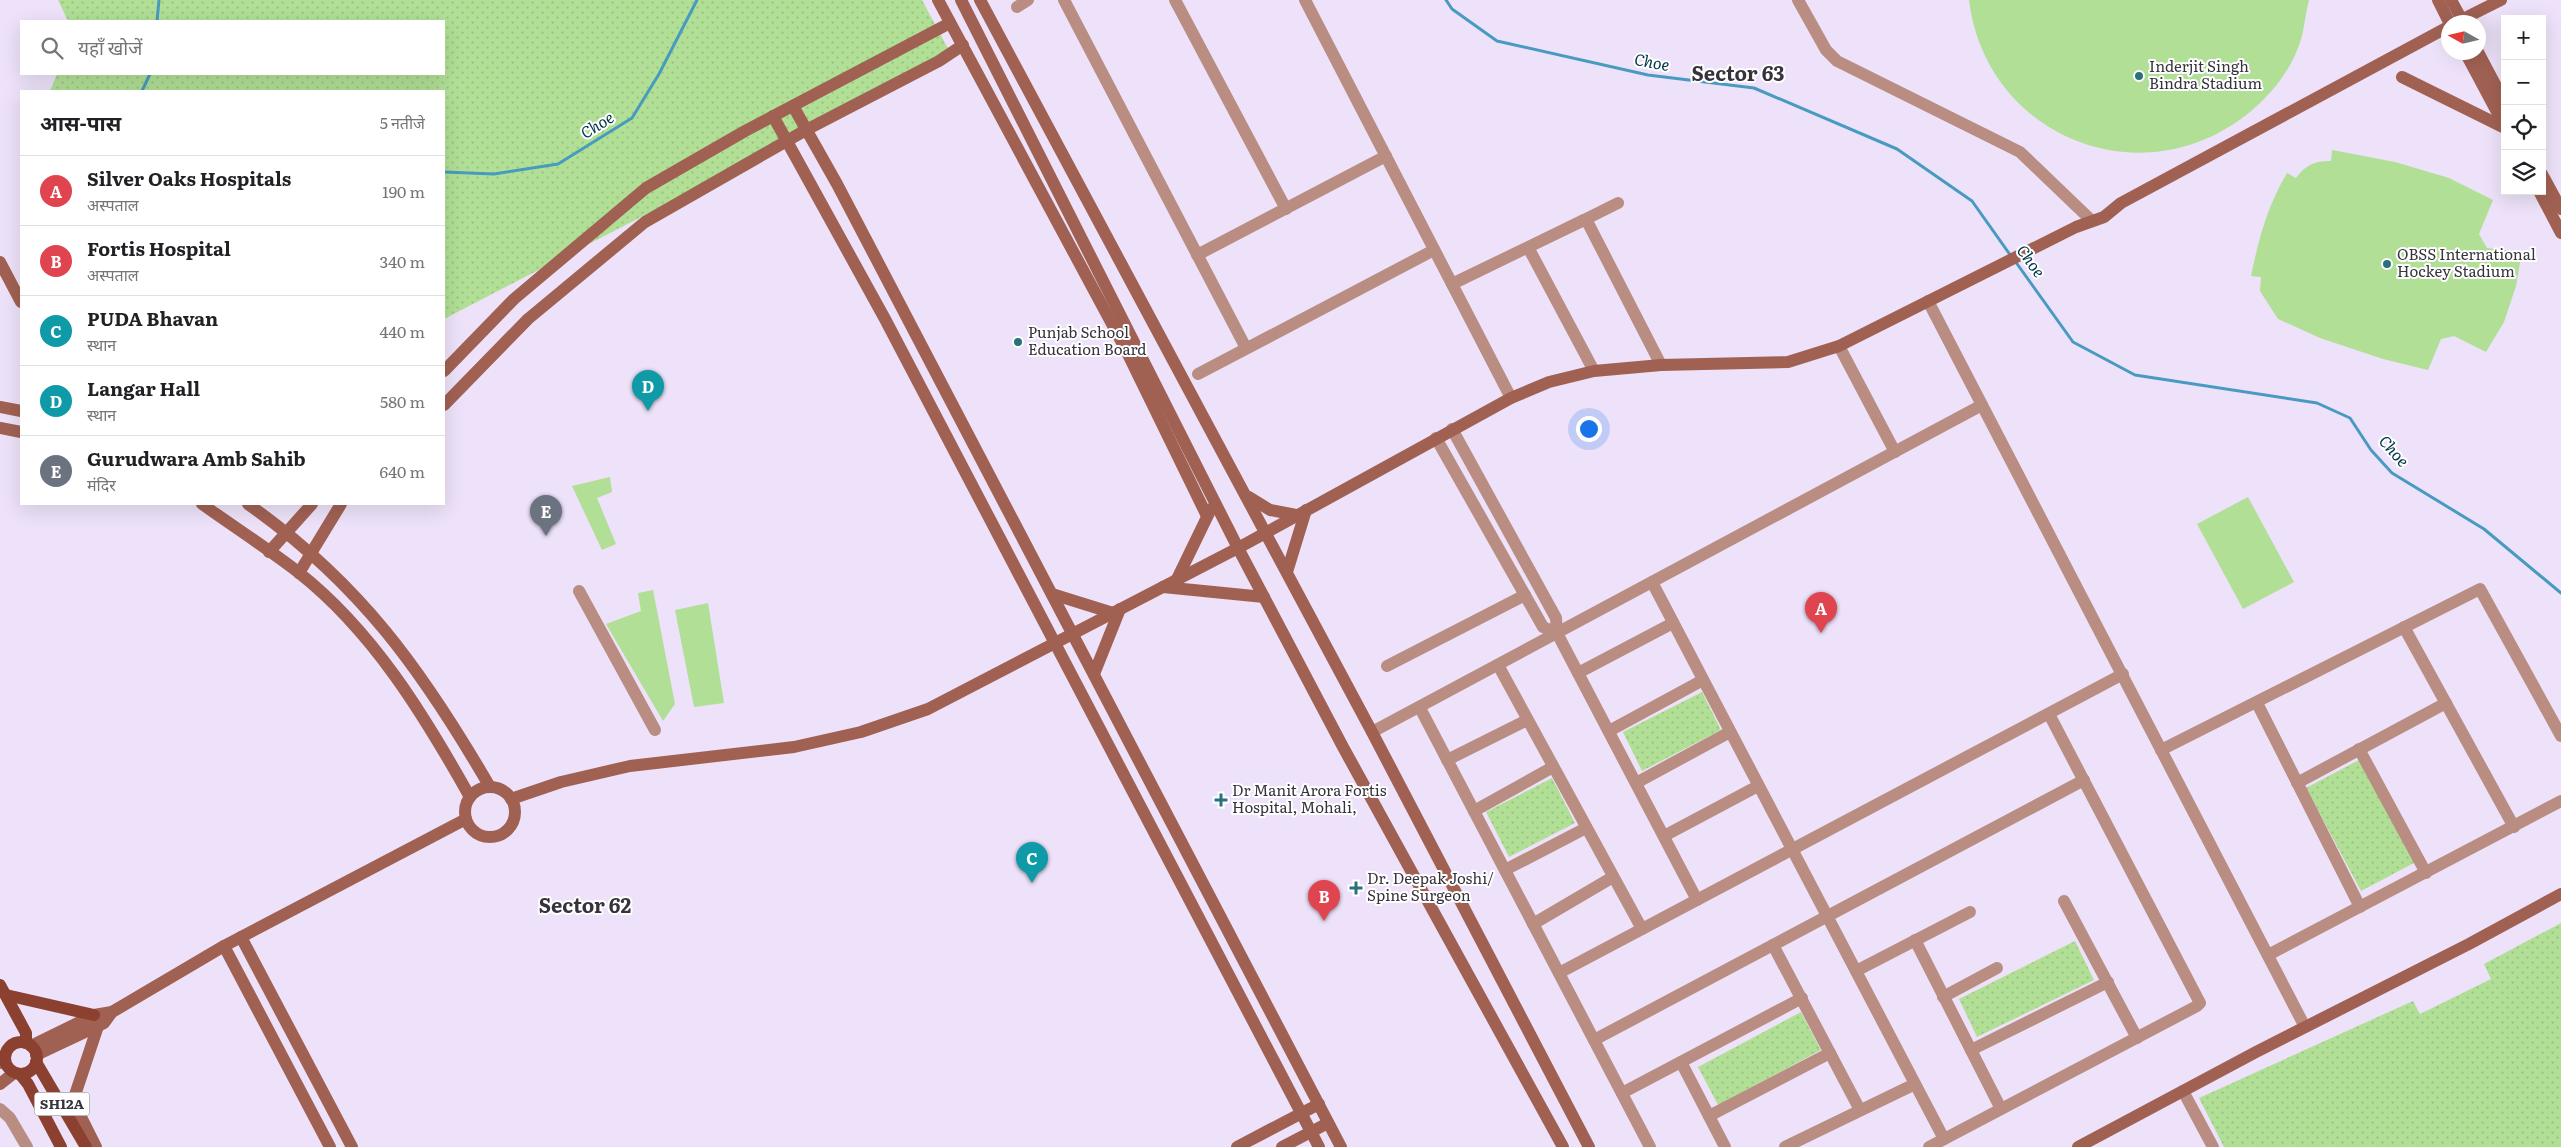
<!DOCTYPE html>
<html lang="hi">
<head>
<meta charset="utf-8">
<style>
	:root { --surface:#fff; --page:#f6f6f6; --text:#202124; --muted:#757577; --line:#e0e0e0; --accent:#2563eb }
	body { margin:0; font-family:Literata,"Noto Sans Devanagari",serif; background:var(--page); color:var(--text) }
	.controls { position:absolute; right:15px; top:15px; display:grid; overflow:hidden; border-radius:0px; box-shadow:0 5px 20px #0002 }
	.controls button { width:45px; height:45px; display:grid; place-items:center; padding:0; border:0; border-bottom:1px solid var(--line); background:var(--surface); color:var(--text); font:25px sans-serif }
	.compass { position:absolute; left:2441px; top:15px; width:45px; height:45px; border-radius:50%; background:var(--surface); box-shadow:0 5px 20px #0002; rotate:278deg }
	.you { position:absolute; left:1588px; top:428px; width:18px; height:18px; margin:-12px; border:4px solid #fff; border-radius:50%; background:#1a73e8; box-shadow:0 0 0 8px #1a73e833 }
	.badge { display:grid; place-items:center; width:32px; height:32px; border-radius:50%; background:var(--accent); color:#fff; font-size:16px; font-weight:700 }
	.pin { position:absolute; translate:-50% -41px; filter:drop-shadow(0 1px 2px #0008) }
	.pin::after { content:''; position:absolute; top:26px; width:18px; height:15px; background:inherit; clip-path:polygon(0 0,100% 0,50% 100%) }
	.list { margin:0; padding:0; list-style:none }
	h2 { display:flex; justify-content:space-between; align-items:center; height:65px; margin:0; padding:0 20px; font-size:21px }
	h2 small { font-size:16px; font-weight:400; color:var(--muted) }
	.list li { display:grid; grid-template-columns:32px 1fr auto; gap:15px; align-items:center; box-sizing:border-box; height:70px; padding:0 20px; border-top:1px solid var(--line) }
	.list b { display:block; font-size:19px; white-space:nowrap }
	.list p { margin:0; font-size:16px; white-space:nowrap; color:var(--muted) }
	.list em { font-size:16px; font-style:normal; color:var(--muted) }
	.icon { flex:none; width:28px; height:28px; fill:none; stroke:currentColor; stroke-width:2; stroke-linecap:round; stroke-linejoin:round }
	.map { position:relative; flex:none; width:2561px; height:1147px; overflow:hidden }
	.search { position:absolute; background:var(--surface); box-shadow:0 5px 20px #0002; left:20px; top:20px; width:425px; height:55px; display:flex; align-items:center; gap:12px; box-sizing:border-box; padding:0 18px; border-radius:0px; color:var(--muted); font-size:19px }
	.panel { position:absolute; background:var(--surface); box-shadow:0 5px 20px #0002; left:20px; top:90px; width:425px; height:415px; border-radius:0px }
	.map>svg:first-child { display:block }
</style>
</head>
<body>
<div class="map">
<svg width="2561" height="1147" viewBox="0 0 2561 1147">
	<defs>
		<pattern id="grass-dots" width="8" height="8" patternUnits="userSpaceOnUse" patternTransform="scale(1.25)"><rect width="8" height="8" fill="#b1df96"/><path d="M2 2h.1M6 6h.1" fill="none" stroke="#99c082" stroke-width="1.8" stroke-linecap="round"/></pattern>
	</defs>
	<rect width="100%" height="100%" fill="#ede2f9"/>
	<g fill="url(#grass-dots)">
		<polygon points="58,0 922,0 952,56 444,319 444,91 50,91 57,74 444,74 444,21 68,21"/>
		<polygon points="1702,692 1721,730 1642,771 1623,732"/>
		<polygon points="2359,760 2414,863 2361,891 2306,788"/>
		<polygon points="1552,778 1575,823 1509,857 1486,812"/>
		<polygon points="2561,923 2561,1147 2224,1147 2199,1098 2413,1001 2420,1014 2491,979 2484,964"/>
		<polygon points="2075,941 2094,980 1977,1037 1959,999"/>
		<polygon points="1801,1012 1821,1050 1718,1105 1698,1067"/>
	</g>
	<g fill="#b1df96">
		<path d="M1969 0H2309C2305 15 2304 34 2298 48 2287 77 2264 103 2238 121 2130 196 1985 131 1969 0Z"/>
		<path d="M2332 150 2395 162 2449 178 2493 200 2479 234 2487 248 2522 252 2516 286 2504 322 2486 352 2454 336 2441 339 2428 370 2383 359 2320 338 2278 319 2260 291 2261 277 2251 276C2259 238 2267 207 2287 173L2296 178C2306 165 2314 161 2331 161Z"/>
		<polygon points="610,477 612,492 597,498 616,544 602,550 572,486"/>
		<polygon points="2248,497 2294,582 2243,609 2197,524"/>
		<polygon points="653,590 675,704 663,721 606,624 641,611 638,593"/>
		<polygon points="708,603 724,703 694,707 675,610"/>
	</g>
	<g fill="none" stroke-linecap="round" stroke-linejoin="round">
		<g stroke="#499ac0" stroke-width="3">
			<polyline points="1446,0 1452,9 1497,41 1648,75 1754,88 1897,149 1972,201 2011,256"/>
			<polyline points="157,21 159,0"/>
			<polyline points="142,91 150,74"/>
			<polyline points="444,172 494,174 558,164 632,118 659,74 697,0"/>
			<polyline points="2015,261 2073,342 2135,375 2317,403 2350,418 2371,450 2392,473 2484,529 2561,593"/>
		</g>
		<g stroke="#ba8d83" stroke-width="12">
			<polyline points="1064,0 1246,348"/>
			<polyline points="1175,0 1286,209"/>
			<polyline points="1305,0 1511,398"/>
			<polyline points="1798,0 1826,50 1837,61 2020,152 2092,221"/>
			<polyline points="1017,7 1028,0"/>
			<polyline points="1584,220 1618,203"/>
			<polyline points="1529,249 1594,371"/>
			<polyline points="1197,255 1386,156"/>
			<polyline points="1452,284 1584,220 1588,223 1661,365"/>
			<polyline points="1928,301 2305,1027"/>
			<polyline points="1839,346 1895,452"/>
			<polyline points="1198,374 1434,250"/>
			<polyline points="1452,429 1556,618 1557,633 1697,900"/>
			<polyline points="1436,438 1543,627 1557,633"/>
			<polyline points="1652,582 1944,1139"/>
			<polyline points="579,591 655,730"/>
			<polyline points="2404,627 2514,827"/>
			<polyline points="1498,665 1642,929"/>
			<polyline points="1387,666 1525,595"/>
			<polyline points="1578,673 1673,623"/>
			<polyline points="2257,703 2360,907"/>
			<polyline points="1420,708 1650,1147"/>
			<polyline points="1609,731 1703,680"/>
			<polyline points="1372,732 1982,405"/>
			<polyline points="2359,749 2426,873"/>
			<polyline points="2161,750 2480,589 2561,736"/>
			<polyline points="1447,760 1527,720"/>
			<polyline points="1636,783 1730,732"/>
			<polyline points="2297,783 2446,703"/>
			<polyline points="1474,811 1553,767"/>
			<polyline points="1664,836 1758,786"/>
			<polyline points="1505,870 1586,828"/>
			<polyline points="2064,901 2137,1038"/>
			<polyline points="1533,924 1613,877"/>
			<polyline points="1915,940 2001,1109"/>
			<polyline points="1773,945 1860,1110"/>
			<polyline points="2268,955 2561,801"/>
			<polyline points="1856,971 1970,912"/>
			<polyline points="1559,973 2123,674"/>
			<polyline points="1943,997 1997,968"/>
			<polyline points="1594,1040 2084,780"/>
			<polyline points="1971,1050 2108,982"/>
			<polyline points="1681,1062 1725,1147"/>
			<polyline points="2183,1091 2213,1147"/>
			<polyline points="1622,1093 1802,998"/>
			<polyline points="0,1109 10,1118 27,1147"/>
			<polyline points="1709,1116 1830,1053"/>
			<polyline points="1785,1147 1915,1084"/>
			<polyline points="1929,1147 2197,1006 2200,1003 2049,714"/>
		</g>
		<g stroke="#a06153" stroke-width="12">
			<polyline points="938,0 1126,350 1207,516"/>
			<polyline points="961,0 1238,548 1343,747 1563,1147"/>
			<polyline points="980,0 1372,732 1589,1147"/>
			<polyline points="2438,0 2449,22"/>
			<polyline points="2451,0 2463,22"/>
			<polyline points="2457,22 2501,0"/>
			<polyline points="2465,52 2505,127"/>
			<polyline points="2478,52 2505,103"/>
			<polyline points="2402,77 2505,128"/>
			<polyline points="793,106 837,184 1341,1147"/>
			<polyline points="773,116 885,319 1319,1147"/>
			<polyline points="2542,174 2561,209"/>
			<polyline points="2539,191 2561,233"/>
			<polyline points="0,262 21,302"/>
			<polyline points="444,371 514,299 646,188 745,131 950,23"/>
			<polyline points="444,405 528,319 645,222 806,130 939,61 963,45"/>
			<polyline points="0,407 21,411"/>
			<polyline points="0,428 21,432"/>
			<polyline points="1249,497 1270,510 1296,515"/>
			<path d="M202 504C234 527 267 548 298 572 373 631 424 715 470 797"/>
			<path d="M248 504C360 583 422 670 490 787"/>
			<polyline points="269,552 312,504"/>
			<polyline points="1287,572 1306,510"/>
			<polyline points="299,573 341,504"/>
			<polyline points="1177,579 1211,509"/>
			<polyline points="1163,587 1264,597"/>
			<polyline points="1052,594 1113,613"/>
			<polyline points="1094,674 1120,609"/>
			<circle cx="490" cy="812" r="25"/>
			<polyline points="511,799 561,782 630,766 794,747 861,732 928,709 1238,548 1511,398 1549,382 1594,371 1661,365 1788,362 1839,346 2076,227 2104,217 2121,203 2448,27"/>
			<polyline points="241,937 352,1147"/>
			<polyline points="224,946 330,1147"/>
			<polyline points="31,1046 94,1015 112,1012"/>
			<polyline points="36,1055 104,1023 112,1012 224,946 466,819"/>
			<polyline points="0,1063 4,1059"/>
			<polyline points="0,1084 14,1073"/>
			<polyline points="96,1147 73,1101 98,1026"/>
			<polyline points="1237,1147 1319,1104"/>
			<polyline points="1282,1147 1328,1123"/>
			<polyline points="2078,1147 2256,1052 2469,944 2561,894"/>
		</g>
		<g stroke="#8b4030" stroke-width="12">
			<polyline points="0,985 26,1033 26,1043"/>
			<polyline points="6,995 94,1015"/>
			<circle cx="21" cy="1058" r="16"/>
			<polyline points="36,1062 86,1147"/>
			<polyline points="20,1074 28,1084 61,1147"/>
		</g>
	</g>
	<g fill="#2a717d" stroke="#fff" stroke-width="2">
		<circle cx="2139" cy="76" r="5"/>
		<circle cx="2387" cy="264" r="5"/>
		<circle cx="1018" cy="342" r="5"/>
		<path d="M1218.5 792.5h5v5h5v5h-5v5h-5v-5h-5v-5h5z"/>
		<path d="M1353.5 880.5h5v5h5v5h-5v5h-5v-5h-5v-5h5z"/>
	</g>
	<g text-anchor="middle" stroke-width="4" stroke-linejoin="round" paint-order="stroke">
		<rect fill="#fff" stroke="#737076" stroke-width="1" x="34.5" y="1092.5" width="55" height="23" rx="4"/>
		<g font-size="14" font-weight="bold" fill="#37333c">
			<text x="62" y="1109">SH12A</text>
		</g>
		<g font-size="15" fill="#37333c" stroke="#fff" text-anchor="start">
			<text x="2149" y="72">Inderjit Singh<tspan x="2149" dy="17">Bindra Stadium</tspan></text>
			<text x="2397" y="260">OBSS International<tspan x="2397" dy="17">Hockey Stadium</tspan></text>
			<text x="1028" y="338">Punjab School<tspan x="1028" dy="17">Education Board</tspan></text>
			<text x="1232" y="796">Dr Manit Arora Fortis<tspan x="1232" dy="17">Hospital, Mohali,</tspan></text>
			<text x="1367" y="884">Dr. Deepak Joshi/<tspan x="1367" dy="17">Spine Surgeon</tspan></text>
		</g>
		<g font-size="16" font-style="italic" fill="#003448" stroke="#fff">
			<text transform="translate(1652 62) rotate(10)" y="6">Choe</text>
			<text transform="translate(597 125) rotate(-32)" y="6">Choe</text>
			<text transform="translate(2031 261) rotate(54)" y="6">Choe</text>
			<text transform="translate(2394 451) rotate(48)" y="6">Choe</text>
		</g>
		<g font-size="20" font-weight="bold" fill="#37333c" stroke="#fff">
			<text x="1738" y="81">Sector 63</text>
			<text x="585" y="913">Sector 62</text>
		</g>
	</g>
</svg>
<div class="controls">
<button>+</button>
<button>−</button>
<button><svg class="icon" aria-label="locate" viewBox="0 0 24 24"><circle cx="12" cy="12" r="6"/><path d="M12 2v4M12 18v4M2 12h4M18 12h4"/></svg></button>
<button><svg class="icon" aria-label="layers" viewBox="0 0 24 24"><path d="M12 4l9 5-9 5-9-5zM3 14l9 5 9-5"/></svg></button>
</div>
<svg class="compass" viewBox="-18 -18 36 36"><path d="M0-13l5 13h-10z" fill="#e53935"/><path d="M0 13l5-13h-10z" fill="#757577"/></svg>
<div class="you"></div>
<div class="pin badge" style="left:1821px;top:633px;background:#e0444e">A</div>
<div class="pin badge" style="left:1324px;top:921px;background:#e0444e">B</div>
<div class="pin badge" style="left:1032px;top:883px;background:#0f9aa8">C</div>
<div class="pin badge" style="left:648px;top:411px;background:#0f9aa8">D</div>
<div class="pin badge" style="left:546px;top:536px;background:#6b7280">E</div>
<div class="search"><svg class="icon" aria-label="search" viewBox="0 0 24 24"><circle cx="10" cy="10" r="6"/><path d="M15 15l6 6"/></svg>यहाँ खोजें</div>
<section class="panel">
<h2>आस-पास<small>5 नतीजे</small></h2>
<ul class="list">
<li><span class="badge" style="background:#e0444e">A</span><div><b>Silver Oaks Hospitals</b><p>अस्पताल</p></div><em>190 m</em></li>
<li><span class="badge" style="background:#e0444e">B</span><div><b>Fortis Hospital</b><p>अस्पताल</p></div><em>340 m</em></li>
<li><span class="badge" style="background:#0f9aa8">C</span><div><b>PUDA Bhavan</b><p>स्थान</p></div><em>440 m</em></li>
<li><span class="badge" style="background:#0f9aa8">D</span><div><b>Langar Hall</b><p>स्थान</p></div><em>580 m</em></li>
<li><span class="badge" style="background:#6b7280">E</span><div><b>Gurudwara Amb Sahib</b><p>मंदिर</p></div><em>640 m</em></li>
</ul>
</section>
</div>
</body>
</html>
